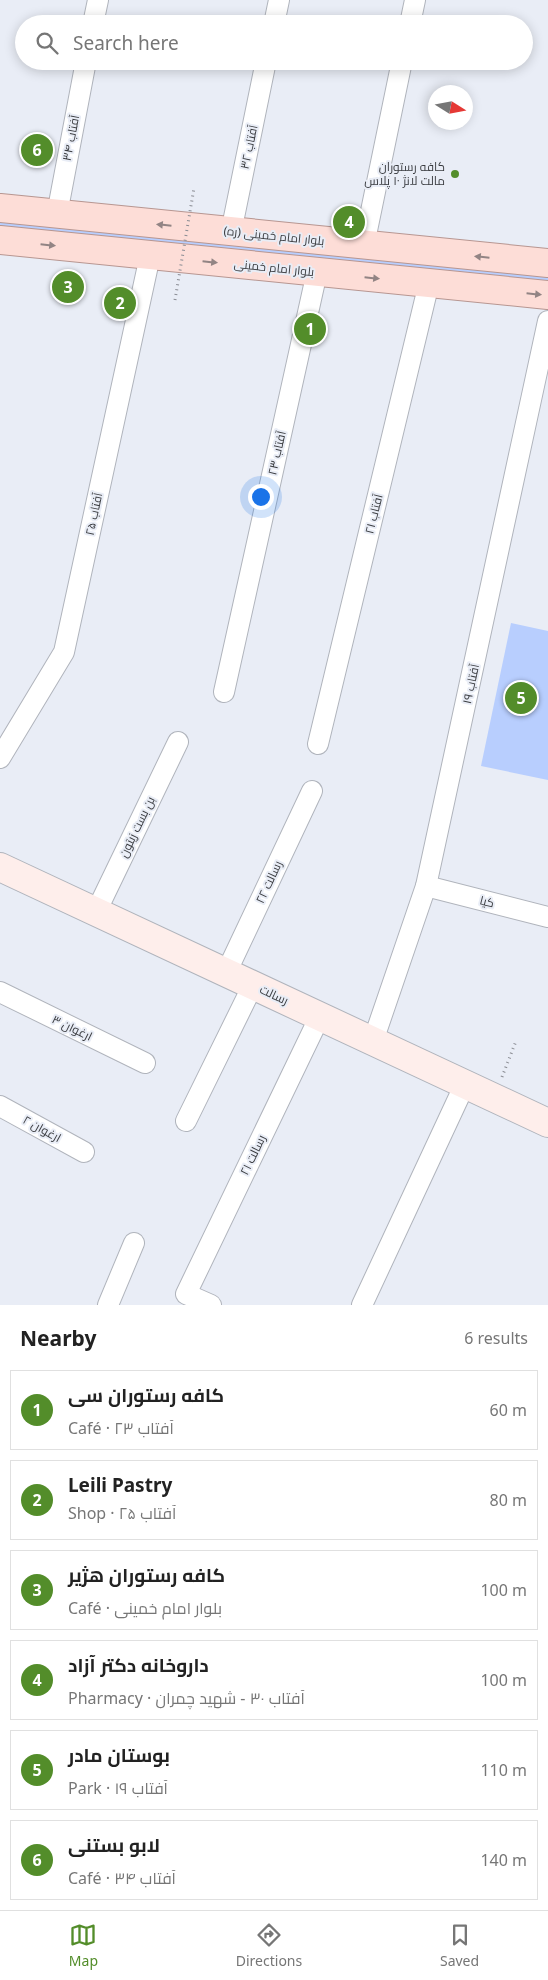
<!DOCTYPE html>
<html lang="en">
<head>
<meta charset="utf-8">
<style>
	:root { --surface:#fff; --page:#f2f2f2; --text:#222; --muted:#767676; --line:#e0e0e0; --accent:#538d2a }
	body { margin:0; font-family:"Noto Sans",Cairo,sans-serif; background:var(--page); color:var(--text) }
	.compass { position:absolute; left:428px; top:85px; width:45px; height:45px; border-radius:50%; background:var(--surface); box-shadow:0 2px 12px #0003; rotate:101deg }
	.you { position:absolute; left:260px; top:496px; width:18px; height:18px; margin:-12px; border:4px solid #fff; border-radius:50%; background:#1a73e8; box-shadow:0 0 0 8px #1a73e833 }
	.badge { display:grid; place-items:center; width:32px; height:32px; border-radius:50%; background:var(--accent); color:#fff; font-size:16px; font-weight:700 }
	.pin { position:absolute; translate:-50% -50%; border:2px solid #fff; box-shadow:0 1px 5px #0006 }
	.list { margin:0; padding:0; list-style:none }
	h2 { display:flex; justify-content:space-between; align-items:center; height:65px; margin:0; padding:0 20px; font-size:21px }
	h2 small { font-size:16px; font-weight:400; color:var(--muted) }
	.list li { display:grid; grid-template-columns:32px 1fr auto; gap:15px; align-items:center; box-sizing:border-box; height:80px; margin:0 10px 10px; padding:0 10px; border:1px solid var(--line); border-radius:0px }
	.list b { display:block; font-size:19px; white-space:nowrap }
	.list p { margin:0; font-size:16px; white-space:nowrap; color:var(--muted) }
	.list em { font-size:16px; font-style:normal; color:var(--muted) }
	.icon { flex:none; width:28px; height:28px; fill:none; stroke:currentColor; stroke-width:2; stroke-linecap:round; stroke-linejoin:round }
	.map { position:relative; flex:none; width:548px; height:1305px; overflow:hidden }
	.search { position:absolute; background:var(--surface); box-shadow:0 2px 12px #0003; left:15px; right:15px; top:15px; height:55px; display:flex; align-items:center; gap:12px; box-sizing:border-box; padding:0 18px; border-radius:28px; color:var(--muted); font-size:19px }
	.sheet { height:605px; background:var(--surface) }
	nav { display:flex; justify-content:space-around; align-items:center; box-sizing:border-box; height:70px; border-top:1px solid var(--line); background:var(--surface); font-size:14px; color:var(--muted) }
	nav a { display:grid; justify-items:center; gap:2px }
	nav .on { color:var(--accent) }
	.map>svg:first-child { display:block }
</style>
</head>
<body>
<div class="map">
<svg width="548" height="1305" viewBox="0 0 548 1305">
	<rect width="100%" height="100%" fill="#e9edf6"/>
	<g fill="#b8cefe">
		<polygon points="0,218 548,271 548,287 0,232"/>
		<polygon points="511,623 548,631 548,780 481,766"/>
	</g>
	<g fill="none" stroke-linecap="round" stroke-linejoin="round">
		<g stroke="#b0b4bc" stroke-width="22">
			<g id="street">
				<polyline points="93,24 98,0"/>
				<polyline points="274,24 279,0"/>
				<polyline points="410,24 415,0"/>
				<polyline points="57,214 86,61"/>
				<polyline points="231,232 266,61"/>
				<polyline points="364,245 402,61"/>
				<polyline points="224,692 317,272"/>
				<polyline points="318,744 429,283"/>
				<polyline points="0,758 64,652 150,256"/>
				<polyline points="426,886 548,917"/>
				<polyline points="96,912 178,742"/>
				<polyline points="226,973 312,791"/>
				<polyline points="0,992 145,1063"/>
				<polyline points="373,1041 426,886 548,321"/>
				<polyline points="0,1106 84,1152"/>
				<polyline points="186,1121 253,985"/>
				<polyline points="108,1305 134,1243"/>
				<polyline points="211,1305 186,1294 320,1016"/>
				<polyline points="362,1305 465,1084"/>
			</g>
		</g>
		<g stroke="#b0b4bc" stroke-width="30">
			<polyline id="secondary" points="0,867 548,1123"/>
		</g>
		<g stroke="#b79691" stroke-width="30">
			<g id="primary">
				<polyline points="0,208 548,263"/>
				<polyline points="0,240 548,295"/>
			</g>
		</g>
		<polyline stroke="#8b8d94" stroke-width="3" stroke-dasharray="1 4" stroke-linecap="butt" points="502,1077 516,1041"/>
		<use href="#street" stroke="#fff" stroke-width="20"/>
		<use href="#secondary" stroke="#feeeeb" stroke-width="28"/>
		<use href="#primary" stroke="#fdddd7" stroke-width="28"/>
		<polyline stroke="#8b8d94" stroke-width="3" stroke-dasharray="1 4" stroke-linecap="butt" points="175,300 194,188"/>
	</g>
	<defs><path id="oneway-solid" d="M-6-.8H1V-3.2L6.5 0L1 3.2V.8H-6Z" transform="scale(1.25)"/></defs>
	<g fill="#928484">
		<use href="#oneway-solid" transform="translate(164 225) rotate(-174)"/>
		<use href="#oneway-solid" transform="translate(48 245) rotate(6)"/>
		<use href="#oneway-solid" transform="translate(482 257) rotate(-174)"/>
		<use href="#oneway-solid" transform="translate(210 262) rotate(6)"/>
		<use href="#oneway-solid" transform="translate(372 278) rotate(6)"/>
		<use href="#oneway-solid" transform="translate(534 294) rotate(6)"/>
	</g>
	<circle fill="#538d2a" stroke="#e9edf6" stroke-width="2" cx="455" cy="174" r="5"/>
	<g text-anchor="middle" stroke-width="4" stroke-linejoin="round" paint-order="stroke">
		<g font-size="12" fill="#3a3c40" stroke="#e9edf6">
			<text transform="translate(71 138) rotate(-79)" y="4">آفتاب ۳۴</text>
			<text transform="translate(249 147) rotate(-78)" y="4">آفتاب ۳۲</text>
			<text transform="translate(274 236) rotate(6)" y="4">بلوار امام خمینی (ره)</text>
			<text transform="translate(274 268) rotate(6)" y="4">بلوار امام خمینی</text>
			<text transform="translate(277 453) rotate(-77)" y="4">آفتاب ۲۳</text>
			<text transform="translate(94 514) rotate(-78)" y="4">آفتاب ۲۵</text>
			<text transform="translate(374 514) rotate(-76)" y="4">آفتاب ۲۱</text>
			<text transform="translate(471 684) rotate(-78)" y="4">آفتاب ۱۹</text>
			<text transform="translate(137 827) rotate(-64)" y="4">بن بست زیتون</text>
			<text transform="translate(269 882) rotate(-65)" y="4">رسالت ۲۲</text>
			<text transform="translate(487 902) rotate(14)" y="4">کیا</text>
			<text transform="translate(274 995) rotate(25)" y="4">رسالت</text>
			<text transform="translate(72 1028) rotate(26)" y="4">ارغوان ۳</text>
			<text transform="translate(42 1129) rotate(29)" y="4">ارغوان ۲</text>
			<text transform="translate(253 1155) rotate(-64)" y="4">رسالت ۲۱</text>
		</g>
		<g font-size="12" fill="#3a3c40" stroke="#e9edf6" text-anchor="end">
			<text x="445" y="171">کافه رستوران<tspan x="445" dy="14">مالت لانژ ۱۰ پلاس</tspan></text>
		</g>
	</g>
</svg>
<svg class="compass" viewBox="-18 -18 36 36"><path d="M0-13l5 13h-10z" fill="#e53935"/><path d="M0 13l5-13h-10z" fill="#767676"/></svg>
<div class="you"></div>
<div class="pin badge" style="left:310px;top:329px">1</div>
<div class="pin badge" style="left:120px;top:303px">2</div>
<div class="pin badge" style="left:68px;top:287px">3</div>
<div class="pin badge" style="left:349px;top:222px">4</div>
<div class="pin badge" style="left:521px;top:698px">5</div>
<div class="pin badge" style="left:37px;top:150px">6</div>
<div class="search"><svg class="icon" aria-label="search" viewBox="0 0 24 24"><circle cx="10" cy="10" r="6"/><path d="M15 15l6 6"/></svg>Search here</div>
</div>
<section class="sheet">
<h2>Nearby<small>6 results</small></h2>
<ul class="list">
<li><span class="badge">1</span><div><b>کافه رستوران سی</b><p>Café · آفتاب ۲۳</p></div><em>60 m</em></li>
<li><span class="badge">2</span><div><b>Leili Pastry</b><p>Shop · آفتاب ۲۵</p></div><em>80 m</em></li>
<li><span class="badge">3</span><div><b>کافه رستوران هژیر</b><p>Café · بلوار امام خمینی</p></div><em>100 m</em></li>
<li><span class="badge">4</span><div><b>داروخانه دکتر آزاد</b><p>Pharmacy · آفتاب ۳۰ - شهید چمران</p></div><em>100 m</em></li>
<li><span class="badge">5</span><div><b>بوستان مادر</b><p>Park · آفتاب ۱۹</p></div><em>110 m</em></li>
<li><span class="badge">6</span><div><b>لابو بستنی</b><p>Café · آفتاب ۳۴</p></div><em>140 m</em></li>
</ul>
</section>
<nav>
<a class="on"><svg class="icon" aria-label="map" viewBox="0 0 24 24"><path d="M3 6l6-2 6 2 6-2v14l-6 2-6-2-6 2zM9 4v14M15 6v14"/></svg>Map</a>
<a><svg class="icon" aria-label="directions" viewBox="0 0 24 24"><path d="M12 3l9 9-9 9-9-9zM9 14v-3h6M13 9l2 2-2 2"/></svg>Directions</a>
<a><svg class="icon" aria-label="saved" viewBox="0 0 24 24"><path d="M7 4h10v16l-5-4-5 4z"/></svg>Saved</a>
</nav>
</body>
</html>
